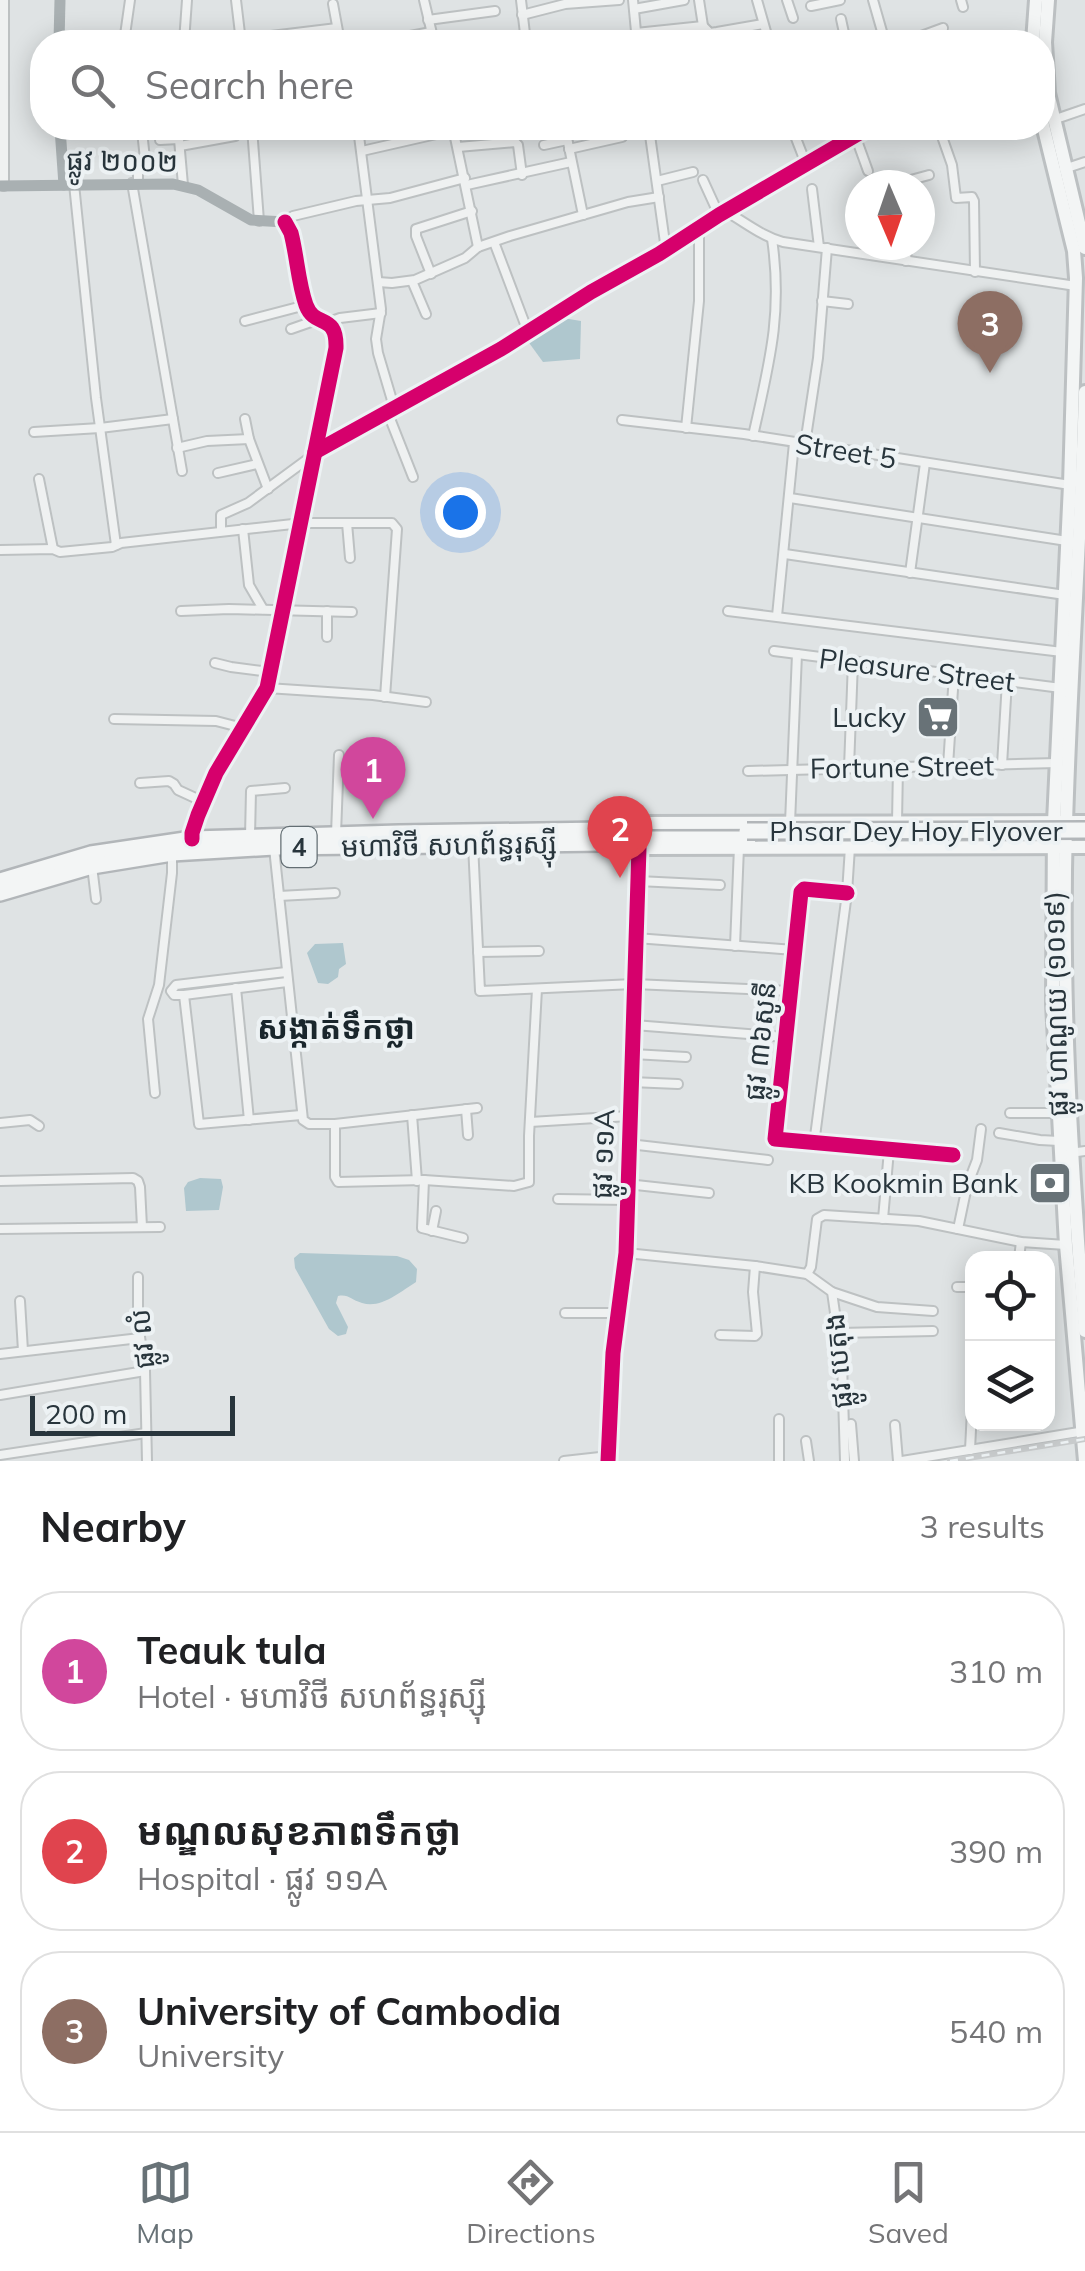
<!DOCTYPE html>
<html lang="en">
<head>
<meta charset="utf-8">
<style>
	:root { --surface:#fff; --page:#f6f6f6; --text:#202124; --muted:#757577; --line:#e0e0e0; --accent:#687277 }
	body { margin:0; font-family:Mulish,"Noto Sans Khmer",sans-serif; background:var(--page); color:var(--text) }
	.controls { position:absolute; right:30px; bottom:30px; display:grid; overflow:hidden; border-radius:20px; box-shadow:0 5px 25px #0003 }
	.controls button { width:90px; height:90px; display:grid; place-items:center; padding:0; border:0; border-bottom:2px solid var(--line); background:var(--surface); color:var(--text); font:50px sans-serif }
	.compass { position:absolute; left:845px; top:170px; width:90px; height:90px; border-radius:50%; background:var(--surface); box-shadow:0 5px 25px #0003; rotate:178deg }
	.scale { position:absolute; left:30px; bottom:25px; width:205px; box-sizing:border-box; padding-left:10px; border:5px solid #28353c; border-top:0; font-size:28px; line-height:35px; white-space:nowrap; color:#28353c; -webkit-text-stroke:8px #edf2f4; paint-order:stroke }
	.you { position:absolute; left:460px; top:512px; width:35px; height:35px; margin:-25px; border:8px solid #fff; border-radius:50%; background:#1a73e8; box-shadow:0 0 0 15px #1a73e833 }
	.badge { display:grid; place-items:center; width:65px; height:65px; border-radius:50%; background:var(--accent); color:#fff; font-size:32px; font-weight:700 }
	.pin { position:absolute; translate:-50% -82px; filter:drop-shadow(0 2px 5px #0008) }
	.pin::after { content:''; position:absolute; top:52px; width:35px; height:30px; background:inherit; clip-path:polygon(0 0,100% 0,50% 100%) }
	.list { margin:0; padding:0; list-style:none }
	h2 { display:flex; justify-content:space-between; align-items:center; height:130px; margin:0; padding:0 40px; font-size:42px }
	h2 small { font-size:32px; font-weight:400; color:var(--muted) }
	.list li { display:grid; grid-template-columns:65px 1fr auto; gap:30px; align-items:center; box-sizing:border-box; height:160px; margin:0 20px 20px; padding:0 20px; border:2px solid var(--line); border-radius:40px }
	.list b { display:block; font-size:38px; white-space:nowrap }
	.list p { margin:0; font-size:32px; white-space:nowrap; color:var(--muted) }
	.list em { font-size:32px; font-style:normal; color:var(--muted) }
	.icon { flex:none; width:55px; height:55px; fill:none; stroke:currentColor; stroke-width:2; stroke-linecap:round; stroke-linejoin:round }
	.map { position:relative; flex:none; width:1085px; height:1461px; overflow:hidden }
	.search { position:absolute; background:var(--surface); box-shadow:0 5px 25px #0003; left:30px; right:30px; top:30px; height:110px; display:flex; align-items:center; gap:25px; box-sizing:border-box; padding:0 35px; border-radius:40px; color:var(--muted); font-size:38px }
	.sheet { height:670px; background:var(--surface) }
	nav { display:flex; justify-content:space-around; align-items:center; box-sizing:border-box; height:140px; border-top:2px solid var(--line); background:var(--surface); font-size:28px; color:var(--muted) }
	nav a { display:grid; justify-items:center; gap:5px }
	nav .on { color:var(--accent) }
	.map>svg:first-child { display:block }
</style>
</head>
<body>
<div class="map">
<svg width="1085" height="1461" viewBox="0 0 1085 1461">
	<rect width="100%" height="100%" fill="#dfe3e4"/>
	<g fill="#afc7ce">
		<polygon points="563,318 581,321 580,359 543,362 527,340"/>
		<polygon points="343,943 346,964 339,969 338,977 328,984 318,983 307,953 315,944"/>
		<polygon points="200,1178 221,1179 223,1187 219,1210 186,1211 184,1188 188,1182"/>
		<path d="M300 1253 397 1256 409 1260 417 1269 416 1282C400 1292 381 1309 362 1303 351 1300 349 1294 338 1296L336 1303 348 1327 346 1334 338 1336 329 1329 295 1268 294 1258Z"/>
	</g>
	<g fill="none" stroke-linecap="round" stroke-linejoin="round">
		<g stroke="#bdc1c2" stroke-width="12">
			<g id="street">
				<polyline points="236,0 241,42"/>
				<polyline points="424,0 434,42"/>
				<polyline points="521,0 526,42"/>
				<polyline points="633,0 637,42"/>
				<polyline points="699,0 703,26"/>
				<polyline points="757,0 769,42"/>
				<polyline points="787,0 793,18"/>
				<polyline points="873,0 885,42"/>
				<polyline points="961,0 963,7"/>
				<polyline points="333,4 340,42"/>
				<polyline points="811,6 840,0"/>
				<polyline points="634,9 684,0"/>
				<polyline points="522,15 565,4 619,0"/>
				<polyline points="841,19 846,42"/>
				<polyline points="428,20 495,11"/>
				<polyline points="636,33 703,26 710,33 717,32 763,24"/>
				<polyline points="271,36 337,28"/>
				<polyline points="124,42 130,0"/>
				<polyline points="184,42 187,0"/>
				<polyline points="379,42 431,32"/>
				<polyline points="905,42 943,28"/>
				<polyline points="1053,120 1085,109"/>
				<polyline points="178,128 183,185"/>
				<polyline points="252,128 259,221"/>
				<polyline points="358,128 381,309 376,339 378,353 394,407"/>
				<polyline points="453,128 478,247"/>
				<polyline points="565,128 583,215"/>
				<polyline points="649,128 666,250"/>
				<polyline points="792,128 806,164"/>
				<polyline points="939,128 952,165 956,198 972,197 974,201 975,272"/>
				<polyline points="855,135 868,171"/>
				<polyline points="160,140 179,139"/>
				<polyline points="544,145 567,140"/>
				<polyline points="180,146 235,136"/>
				<polyline points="458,147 515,142 518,145 522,175"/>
				<polyline points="569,149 622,137"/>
				<polyline points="362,151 454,130"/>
				<polyline points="1064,169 1085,162"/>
				<polyline points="703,180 719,215"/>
				<polyline points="657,181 693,172"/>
				<polyline points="132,183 182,471"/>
				<polyline points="138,183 138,168 145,159 142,131"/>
				<polyline points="74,184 96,398 116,545"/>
				<polyline points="467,185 571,162"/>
				<polyline points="905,185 907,181 929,175"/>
				<polyline points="4,186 4,0"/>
				<polyline points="812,189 819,247"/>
				<path d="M725 211C745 222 761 236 783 242L1076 286"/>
				<polyline points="285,222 293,216 356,201 390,198 465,178"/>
				<polyline points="494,242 528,332"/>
				<polyline points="906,261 907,245"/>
				<polyline points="431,274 416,236 416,229 472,211"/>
				<polyline points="412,281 426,314"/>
				<polyline points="378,282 392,283 415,280 465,258 478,247 510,236 628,202 659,197"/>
				<polyline points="822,301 848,304"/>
				<polyline points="245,321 306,305"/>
				<polyline points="329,322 340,318 381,313"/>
				<polyline points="291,329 311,322 316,318"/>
				<polyline points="387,411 413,477"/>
				<polyline points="245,419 249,439 268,489"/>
				<polyline points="622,420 744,434 1070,485"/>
				<polyline points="686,428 699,301 699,228"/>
				<polyline points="34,432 100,428 173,419"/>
				<path d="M753 436C769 364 783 314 772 239"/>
				<polyline points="805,444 818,358 827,248"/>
				<polyline points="177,448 207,441 249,439"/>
				<polyline points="218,473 257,464"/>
				<polyline points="39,479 53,549"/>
				<polyline points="790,498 1067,541"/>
				<polyline points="347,523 350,558"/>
				<polyline points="243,529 249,585 263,609"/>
				<polyline points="221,531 221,515 248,503 309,458 313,459"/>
				<polyline points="0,550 53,549 60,552 112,547 121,543 302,523 392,523 397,529 385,697"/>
				<polyline points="785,554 1065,595"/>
				<polyline points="910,573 925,463"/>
				<polyline points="181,611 229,609 352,612"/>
				<polyline points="327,611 327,637"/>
				<polyline points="728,611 1062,652"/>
				<polyline points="777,616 794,443"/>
				<polyline points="774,651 1061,688"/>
				<polyline points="215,663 231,667 270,672"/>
				<polyline points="267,688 373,695 426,702"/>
				<polyline points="114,719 216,721 243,728"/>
				<polyline points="1002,765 1007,681"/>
				<polyline points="948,766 954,674"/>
				<polyline points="849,768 853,661"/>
				<polyline points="748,771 1057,763"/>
				<polyline points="140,783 169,781 174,784 178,790 204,802"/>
				<polyline points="897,822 898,767"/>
				<polyline points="790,823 797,654"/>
				<polyline points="336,834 339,755"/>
				<polyline points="250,836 251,791 285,788"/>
				<polyline points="473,844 480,991 634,984 790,991"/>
				<polyline points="274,848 303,1120 309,1124 335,1124 477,1108"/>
				<polyline points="92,866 96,899"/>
				<polyline points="638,881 720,885"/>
				<polyline points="847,893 804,889 801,892 775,1139 953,1155"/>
				<polyline points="279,896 335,893"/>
				<polyline points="636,938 794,950"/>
				<polyline points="735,946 739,847"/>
				<polyline points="478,952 539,951"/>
				<polyline points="286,972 176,985 171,991 174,995 184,995 287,982"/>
				<polyline points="236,988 249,1120"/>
				<polyline points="184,995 199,1124 301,1115"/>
				<polyline points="634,1025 785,1037"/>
				<polyline points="633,1054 686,1057"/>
				<polyline points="631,1082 678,1084"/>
				<polyline points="155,1093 148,1019 159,985 172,873 172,853"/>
				<polyline points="466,1109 468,1135"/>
				<polyline points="1010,1113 1058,1113"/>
				<polyline points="412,1115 417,1181"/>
				<polyline points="530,1122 629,1116"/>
				<polyline points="0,1123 30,1120 39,1126"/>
				<polyline points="335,1124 335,1177 338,1182 424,1180 514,1186 529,1182 529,1136 537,989"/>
				<polyline points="999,1133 1040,1140 1059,1141"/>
				<polyline points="629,1144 768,1160"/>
				<polyline points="814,1144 847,893 850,847"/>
				<polyline points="1070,1153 1085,1151"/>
				<polyline points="424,1180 422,1228 463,1238"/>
				<polyline points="0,1181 133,1178 138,1181 140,1187 142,1227"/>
				<polyline points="627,1184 709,1193"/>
				<polyline points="558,1199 627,1200"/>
				<polyline points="883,1219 889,1150"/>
				<polyline points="0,1229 160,1227"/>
				<polyline points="958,1229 967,1186 977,1160 981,1129"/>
				<polyline points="432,1231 436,1211"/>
				<polyline points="626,1253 755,1266 807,1274 832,1292 842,1362 845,1461"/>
				<polyline points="1019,1258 1021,1242"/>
				<polyline points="807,1274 811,1267 817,1219 824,1215 919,1221 1021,1242 1066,1245"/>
				<polyline points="138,1277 138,1323 145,1371 147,1461"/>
				<polyline points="957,1287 972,1287"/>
				<polyline points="832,1292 877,1307 933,1311"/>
				<polyline points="20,1301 23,1351"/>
				<polyline points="565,1313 619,1313"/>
				<polyline points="839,1333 933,1331"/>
				<polyline points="720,1335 755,1336 757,1334 753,1292 755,1266"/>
				<polyline points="0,1354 140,1338"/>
				<polyline points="0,1395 145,1371"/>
				<polyline points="779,1419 779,1461"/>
				<polyline points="851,1424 854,1461"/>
				<polyline points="895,1425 898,1461"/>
				<polyline points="806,1441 809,1461"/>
				<polyline points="970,1450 972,1409"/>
				<polyline points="0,1455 146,1433"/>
				<polyline points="564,1461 609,1456"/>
				<polyline points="608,1461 613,1353 626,1253 639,848"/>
				<polyline points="902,1461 1085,1431"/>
			</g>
		</g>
		<g stroke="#bcc0c2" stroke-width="18">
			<g id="primary">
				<polyline points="1048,0 1045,42 1048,93 1085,248"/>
				<polyline points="1033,42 1036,0"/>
				<polyline points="1042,121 1074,251 1076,278 1070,485 1054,822 1053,1004 1066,1245 1085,1461"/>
				<path d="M1085 392C1081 536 1070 680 1066 824 1061 993 1071 1162 1085 1331"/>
				<polyline points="618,827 638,823 1085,822"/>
				<polyline points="621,845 639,848 1085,847"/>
			</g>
		</g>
		<g stroke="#b2b6b9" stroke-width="20">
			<g id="highway">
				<polyline points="0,881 91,854 192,839 399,833 603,830 638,832"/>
				<polyline points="0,893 92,866 172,853 274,847 604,843 640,839 748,839"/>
			</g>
		</g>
		<use href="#street" stroke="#eff1f1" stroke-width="8"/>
		<g stroke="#a9b0b2" stroke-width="11">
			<polyline points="59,42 60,0"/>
			<polyline points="60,128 64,185"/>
			<path d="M0 186 173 184 198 190 251 220 285 222 291 233C297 256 298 280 306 303 311 317 318 315 329 322 344 334 332 368 329 384L267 688 216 773 198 815 192 833V839"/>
			<polyline points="315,452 501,349 591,292 659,254 719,215 868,128"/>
		</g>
		<use href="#primary" stroke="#f3f5f5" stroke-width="12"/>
		<use href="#highway" stroke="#f3f5f5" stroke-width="15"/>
		<g stroke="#c8cbcc" stroke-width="6">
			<polyline id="rail" points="950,1461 1085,1439"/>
		</g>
		<use href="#rail" stroke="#edf2f4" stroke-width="2.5" stroke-dasharray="8" stroke-linecap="butt"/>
		<g stroke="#b2b6b9" stroke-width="20" stroke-linecap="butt">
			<polyline id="highway-bridge" points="747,831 1085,830"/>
		</g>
		<use href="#highway-bridge" stroke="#f3f5f5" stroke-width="15"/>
		<g stroke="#edf2f4" stroke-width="21">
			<g id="cycleway">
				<polyline points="315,452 501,349 591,292 659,254 719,215 868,128"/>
				<path d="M192 839V833L198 815 216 773 267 688 336 348C337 312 315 329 306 305 298 282 297 256 291 233L285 222"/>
				<polyline points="847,893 804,889 801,892 775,1139 953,1155"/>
				<polyline points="608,1461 613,1353 626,1253 639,848"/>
			</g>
		</g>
		<use href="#cycleway" stroke="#d6006c" stroke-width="15"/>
	</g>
	<defs>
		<g id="supermarket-square" transform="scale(2.25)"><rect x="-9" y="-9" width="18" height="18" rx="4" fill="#687277" stroke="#edf2f4"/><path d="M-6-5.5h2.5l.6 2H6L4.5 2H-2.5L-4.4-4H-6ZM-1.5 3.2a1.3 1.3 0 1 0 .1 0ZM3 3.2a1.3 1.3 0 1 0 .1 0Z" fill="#fff"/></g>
		<g id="bank-square" transform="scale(2.25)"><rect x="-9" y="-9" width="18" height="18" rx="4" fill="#687277" stroke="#edf2f4"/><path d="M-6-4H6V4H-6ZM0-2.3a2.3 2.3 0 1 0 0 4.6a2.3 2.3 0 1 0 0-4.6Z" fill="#fff"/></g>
	</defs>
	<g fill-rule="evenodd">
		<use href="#supermarket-square" x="938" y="717"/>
		<use href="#bank-square" x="1050" y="1183"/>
	</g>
	<g text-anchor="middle" stroke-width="8" stroke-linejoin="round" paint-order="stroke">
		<rect fill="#edf2f4" stroke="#636e73" stroke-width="2.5" x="281.5" y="827" width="35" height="40" rx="8"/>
		<g font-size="25" font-weight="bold" fill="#28353c">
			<text x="299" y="856">4</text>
		</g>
		<g font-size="28" fill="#28353c" stroke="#edf2f4">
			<text transform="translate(122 161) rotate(1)" y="10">ផ្លូវ ២០០២</text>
			<text transform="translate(846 451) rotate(9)" y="10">Street 5</text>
			<text transform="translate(917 670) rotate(7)" y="10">Pleasure Street</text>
			<text transform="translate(902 767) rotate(-1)" y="10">Fortune Street</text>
			<text x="916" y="841">Phsar Dey Hoy Flyover</text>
			<text transform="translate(449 845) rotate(-1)" y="10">មហាវិថី សហព័ន្ធរុស្ស៊ី</text>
			<text transform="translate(1056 1004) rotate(-91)" y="10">ផ្លូវ ហាណូយ (១០១៩)</text>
			<text transform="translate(760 1041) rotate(-84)" y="10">ផ្លូវ ៣៦សូនី</text>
			<text transform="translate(603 1154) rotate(-88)" y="10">ផ្លូវ ១១A</text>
			<text transform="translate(142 1339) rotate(-95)" y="10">ផ្លូវ លំ</text>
			<text transform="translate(838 1361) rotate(-95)" y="10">ផ្លូវ បេតុង</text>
		</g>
		<g font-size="28" fill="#28353c" stroke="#edf2f4" text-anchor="end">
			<text x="906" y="727">Lucky</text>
			<text x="1018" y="1193">KB Kookmin Bank</text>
		</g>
		<g font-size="32" font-weight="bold" fill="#1a262c" stroke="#edf2f4">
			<text x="336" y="1039">សង្កាត់ទឹកថ្លា</text>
		</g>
	</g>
</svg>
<div class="controls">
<button><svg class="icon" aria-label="locate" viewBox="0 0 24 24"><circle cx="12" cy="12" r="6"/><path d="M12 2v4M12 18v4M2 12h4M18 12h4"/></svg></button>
<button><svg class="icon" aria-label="layers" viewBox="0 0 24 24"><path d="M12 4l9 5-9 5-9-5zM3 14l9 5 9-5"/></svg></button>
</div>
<svg class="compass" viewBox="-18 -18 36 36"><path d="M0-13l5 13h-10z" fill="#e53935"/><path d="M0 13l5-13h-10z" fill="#757577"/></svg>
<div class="scale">200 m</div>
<div class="you"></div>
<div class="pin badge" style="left:373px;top:819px;background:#d1479c">1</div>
<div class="pin badge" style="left:620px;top:878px;background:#e0444e">2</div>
<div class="pin badge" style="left:990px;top:373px;background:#8d6e63">3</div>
<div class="search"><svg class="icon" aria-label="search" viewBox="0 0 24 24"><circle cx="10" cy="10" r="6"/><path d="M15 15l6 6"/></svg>Search here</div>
</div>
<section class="sheet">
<h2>Nearby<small>3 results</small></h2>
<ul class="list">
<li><span class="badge" style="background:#d1479c">1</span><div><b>Teauk tula</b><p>Hotel · មហាវិថី សហព័ន្ធរុស្ស៊ី</p></div><em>310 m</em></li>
<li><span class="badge" style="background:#e0444e">2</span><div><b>មណ្ឌលសុខភាពទឹកថ្លា</b><p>Hospital · ផ្លូវ ១១A</p></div><em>390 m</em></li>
<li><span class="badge" style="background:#8d6e63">3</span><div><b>University of Cambodia</b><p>University</p></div><em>540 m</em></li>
</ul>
</section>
<nav>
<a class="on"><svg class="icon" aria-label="map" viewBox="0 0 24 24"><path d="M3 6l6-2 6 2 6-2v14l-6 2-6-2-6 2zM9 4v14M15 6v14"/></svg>Map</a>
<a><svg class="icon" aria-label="directions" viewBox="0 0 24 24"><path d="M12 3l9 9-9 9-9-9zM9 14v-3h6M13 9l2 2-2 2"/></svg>Directions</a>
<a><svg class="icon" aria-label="saved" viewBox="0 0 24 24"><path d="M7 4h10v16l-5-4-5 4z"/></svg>Saved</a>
</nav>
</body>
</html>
